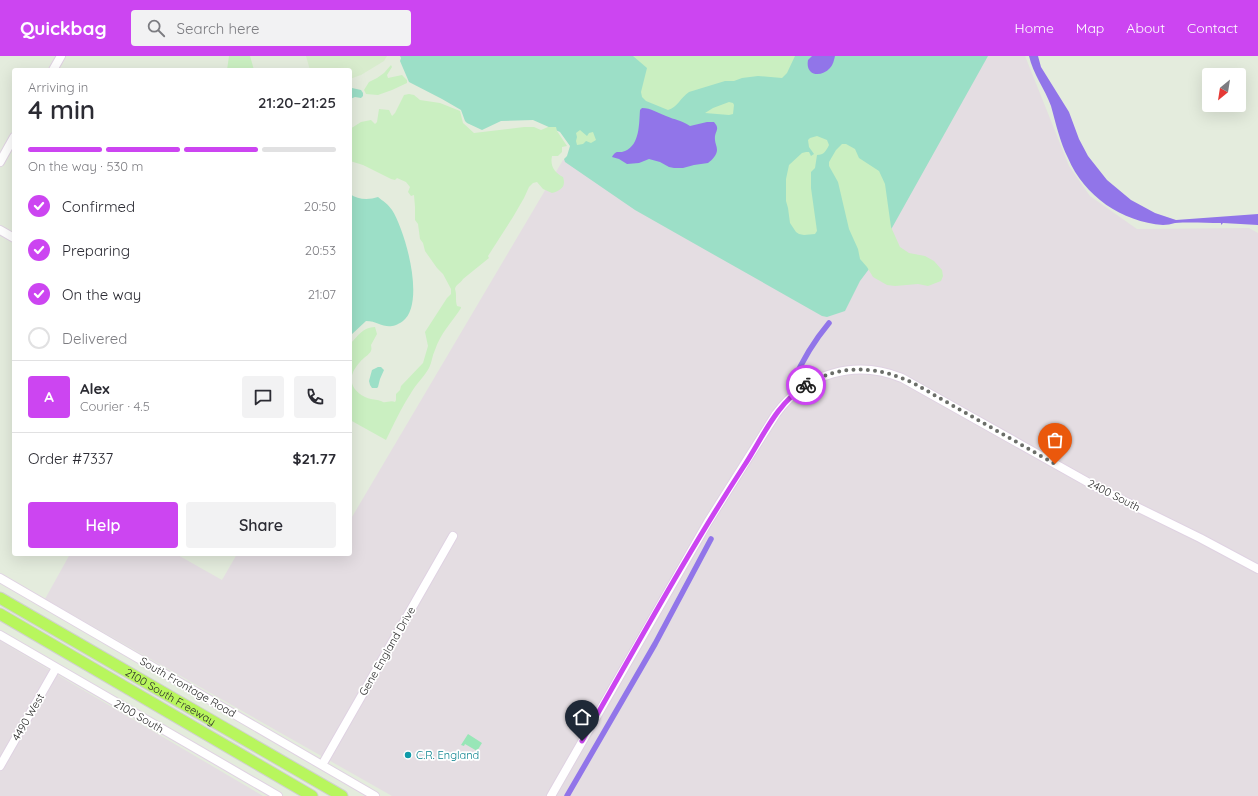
<!DOCTYPE html>
<html lang="en">
<head>
<meta charset="utf-8">
<style>
	body { margin:0; font-family:Quicksand,sans-serif; background:#f2f2f3; color:#2b2b33; height:100vh; display:flex; flex-direction:column; font-size:15px; white-space:nowrap }
	* { box-sizing:border-box; margin:0 }
	p { font-size:13px; color:#7c7c81 }
	.icon { flex:none; width:22px; height:22px; fill:none; stroke:currentColor; stroke-width:2; stroke-linecap:round; stroke-linejoin:round }
	.map { position:relative; flex:1; overflow:hidden }
	.sheet { position:absolute; left:12px; top:12px; width:340px; height:488px; display:flex; flex-direction:column; background:#fff; border-radius:4px; box-shadow:0 4px 16px #0002 }
	.sheet>* { flex:none }
	.needle { width:26px; rotate:210deg }
	.fabs { position:absolute; left:1202px; top:12px; display:grid; gap:8px }
	.fabs a { display:grid; place-items:center; width:44px; height:44px; border-radius:4px; background:#fff; box-shadow:0 4px 16px #0002; font-size:20px }
	.pin { position:absolute; display:grid; place-items:center; width:34px; height:34px; color:#fff; margin:-41px -17px; border-radius:50% 50% 50% 0; rotate:-45deg; box-shadow:0 0 4px #0007 }
	.pin .icon { rotate:45deg }
	.courier { position:absolute; display:grid; place-items:center; width:40px; height:40px; margin:-20px; border:3px solid #cc45f1; border-radius:50%; background:#fff; color:#222; box-shadow:0 1px 5px #0007 }
	.summary em { font-style:normal; font-weight:600 }
	.summary div { display:flex; flex-direction:column-reverse }
	.summary { display:flex; align-items:center; justify-content:space-between; height:68px; padding:0 16px }
	h1 { font-size:26px; font-weight:600; line-height:30px }
	.bar { display:grid; grid-template-columns:repeat(4,1fr); gap:6px 4px; align-content:center; height:48px; padding:0 16px }
	.bar i { height:5px; border-radius:3px; background:#e1e1e2 }
	.bar .selected { background:#cc45f1 }
	.bar p { grid-column:span 4 }
	.line { display:flex; align-items:center; gap:10px; padding:0 16px; border-top:1px solid #e1e1e2 }
	.line div { flex:1 }
	.round { display:grid; place-items:center; flex:none; width:42px; height:42px; border-radius:4px; background:#f2f2f3 }
	ol { padding:0 16px; list-style:none }
	li { display:flex; align-items:center; gap:12px; height:44px }
	li p { margin-inline-start:auto }
	li .icon { padding:4px; border-radius:50%; background:#cc45f1; color:#fff; stroke-width:4 }
	li:last-child { color:#7c7c81 }
	li i { width:22px; height:22px; border:2px solid #e1e1e2; border-radius:50% }
	.action { display:flex; gap:8px; margin-top:auto; padding:8px 16px }
	.action a { flex:1; height:46px; border-radius:4px; background:#cc45f1; color:#fff; font-size:16px; font-weight:600; line-height:46px; text-align:center }
	.action a+a { background:#f2f2f3; color:#2b2b33 }
	header { display:flex; align-items:center; gap:24px; box-sizing:border-box; height:56px; padding:0 20px; background:#cc45f1; color:#fff }
	header strong { font-size:19px }
	nav { display:flex; gap:22px; margin-inline-start:auto; font-size:14px }
	.search { width:280px; height:36px; background:#f2f2f3; display:flex; align-items:center; gap:10px; box-sizing:border-box; padding:0 14px; border-radius:4px; color:#7c7c81; font-size:15px }
	.map>svg:first-child { display:block }
	.industrial { fill:#e4dde2 }
	.education { fill:#d8eccd }
	.green { fill:#9cdfc7 }
	.sand { fill:#caefc1 }
	.pitch { fill:#98e6b7 }
	.water { fill:#9175e9 }
	.lines { fill:none; stroke-linecap:round; stroke-linejoin:round }
	.canal { stroke:#9175e9; stroke-width:5.5 }
	.minor-casing { stroke:#dfd2e2; stroke-width:10 }
	.highway-casing { stroke:#d0d0d0; stroke-width:13 }
	.minor { stroke:#fff; stroke-width:8 }
	.highway { stroke:#b8f65d; stroke-width:11 }
	.done { stroke:#6b6e69; stroke-width:4; stroke-dasharray:0 7.2 }
	.route { stroke:#cc45f1; stroke-width:5 }
	.culture-dot { fill:#0f9aa8; stroke:#fff; stroke-width:1.5 }
	.labels { text-anchor:middle; dominant-baseline:central; stroke-width:3.5; stroke-linejoin:round; paint-order:stroke }
	.street-label { font-size:11px; fill:#2a2a2a; stroke:#fff }
	.culture-label { font-size:11px; fill:#0d838f; stroke:#fff; text-anchor:start }
</style>
</head>
<body>
<header>
<strong>Quickbag</strong>
<div class="search"><svg class="icon" aria-label="search" viewBox="0 0 24 24"><circle cx="10" cy="10" r="6"/><path d="M15 15l6 6"/></svg>Search here</div>
<nav><a>Home</a><a>Map</a><a>About</a><a>Contact</a></nav>
</header>
<div class="map">
<svg width="1258" height="740" viewBox="0 0 1258 740">
	<rect width="100%" height="100%" fill="#e4ecdd"/>
	<path class="industrial" d="M984,0H1025L1069,110L1090,140L1137,173L1249,172L1258,177V740H392L45,543L70,498H176L222,524L237,498H350V460L352,461L563,104Z
		M0,585L263,740H0Z"/>
	<path class="education" d="M306,0H387L384,5L361,19L350,23V14H310Z"/>
	<path class="green" d="M400,0H988L869,213L860,225L845,255L827,261L822,260L635,154L565,106L564,103L567,100L570,90L560,76L533,64L501,65L482,74L467,67L465,65L461,54L442,43L409,26L400,5L401,2Z
		M352,32L361,34L363,37V40L361,42L355,41L350,43V33Z
		M350,138C358,144 369,144 378,141C383,145 388,148 392,154C405,174 426,247 403,265C386,277 381,265 366,265L351,279L350,282Z
		M378,311H381L384,314L380,323L378,331L377,332H372L370,329L369,325L372,314Z"/>
	<path class="sand" d="M229,0H250L254,14H227Z
		M633,0H795L787,17L782,22L758,20L742,22L734,25H725L689,36C681,41 677,52 668,54L646,45L642,41L641,36L647,12Z
		M391,9L392,11L387,19L388,22L402,19L407,24V27L392,34L378,39L366,38L364,34L369,26L377,22L384,17Z
		M409,38L414,39L420,44L440,47L460,55L463,67L474,77L524,71H534L541,74L548,71H556L557,75L567,90L562,91V96L558,100H552C550,110 554,116 563,121C566,130 562,134 552,137L543,133L537,126L533,127L529,131L524,142L513,161L488,200L489,202L463,223C460,228 456,228 455,233C457,239 455,244 457,250L461,251V252C452,266 440,278 435,294C432,300 432,306 429,312C424,321 416,328 411,337C401,352 394,368 386,384L350,364V288C358,280 363,271 375,271L377,278L371,289C371,291 372,292 371,295C369,299 363,302 360,306C348,319 348,332 365,341C369,343 373,343 377,344C379,344 381,345 383,346C386,347 391,344 395,346L396,344V338L400,334L401,330L423,307L428,290L425,276L447,242L451,238V233L443,218L437,212L425,195L423,187L420,183L418,168L415,164V151L414,139L411,140L408,136L410,131L406,126L397,122L395,124L391,123L363,109L350,105V73L361,66L371,64L375,68L377,66L379,53L389,54L392,60L395,57L404,39Z
		M729,46L733,47L734,49L733,58L729,59L705,57L713,52Z
		M580,74L587,80L589,77L593,76L596,84L591,87L586,85L583,88L577,89L576,85L577,81L576,77Z
		M817,80L827,84L829,89C826,95 824,99 817,99L815,112L811,116V132L817,175L815,178L804,179L799,178L796,176L790,167L788,152L786,145V123L789,109L802,97L806,96H809L811,100L814,98L809,91L808,84L810,82Z
		M842,88H846L855,93L859,102L879,115L885,128L891,171L900,191L909,197L925,200L934,205L942,214L943,220L941,225L928,230L918,228L895,230L887,229L873,221L867,211L860,203L858,193L849,173L838,126L829,110V106L836,94Z"/>
	<path class="pitch" d="M468,678L482,687L477,695L465,688L464,690L461,689Z"/>
	<path class="water" d="M812,0H835C834,4 833,9 830,12C821,22 805,20 808,4Z
		M1029,0H1038L1041,11L1069,56L1079,83L1088,100L1107,124L1131,144L1155,157L1176,164L1258,158V169L1223,167L1221,169V167C1206,167 1190,166 1175,167C1171,168 1167,169 1163,169C1122,166 1084,140 1068,102C1060,86 1056,68 1051,50C1045,33 1033,18 1029,0Z
		M642,52C651,52 658,57 666,60C675,64 681,64 690,70L707,66H714C721,74 714,75 715,84C715,87 717,90 717,94C717,99 712,104 708,107L694,109L683,112H674L669,111L660,106L649,103L639,107L627,108L619,103L612,101C617,93 618,98 625,95C640,89 639,67 640,54Z"/>
	<g class="lines">
		<path class="canal" d="M793,326C802,305 814,285 829,267
			M567,740L655,588L711,483"/>
		<defs>
			<path id="minor" d="M53,14L61,0
				M0,106L14,81
				M0,174L14,182
				M0,522L375,740
				M0,579L278,740
				M322,709L453,480
				M0,710L56,612
				M551,740L708,466L776,358C806,317 855,303 902,322L1098,432L1200,482L1258,513"/>
			<g id="highway">
				<path id="s1" d="M0,542L342,740"/>
				<path d="M0,558L312,740"/>
			</g>
		</defs>
		<use href="#minor" class="minor-casing"/>
		<use href="#highway" class="highway-casing"/>
		<use href="#minor" class="minor"/>
		<use href="#highway" class="highway"/>
	</g>
	<g class="lines">
		<path class="done" d="M806,329C841,307 879,310 915,328L1055,408"/>
		<path class="route" d="M582,685C635,593 686,499 744,410C763,381 776,348 806,329"/>
	</g>
	<circle class="culture-dot" cx="408" cy="699" r="4"/>
	<g class="labels">
		<g class="street-label">
			<text transform="translate(1114 439) rotate(27)">2400 South</text>
			<text transform="translate(387 595) rotate(-60)">Gene England Drive</text>
			<text transform="translate(188 631) rotate(30)">South Frontage Road</text>
			<text stroke="none"><textPath href="#s1" startOffset="197">2100 South Freeway</textPath></text>
			<text transform="translate(139 660) rotate(30)">2100 South</text>
			<text transform="translate(28 661) rotate(-60)">4490 West</text>
		</g>
		<g class="culture-label">
			<text x="416" y="699">C.R. England</text>
		</g>
	</g>
</svg>
<div class="fabs">
<a><svg class="needle" viewBox="-14 -14 28 28"><path d="M0-13l5 13h-10z" fill="#e53935"/><path d="M0 13l5-13h-10z" fill="#7c7c81"/></svg></a>
</div>
<div class="pin" style="left:1055px;top:408px;background:#ea580c"><svg class="icon" aria-label="bag" viewBox="0 0 24 24"><path d="M5 8h14l-1 12H6zM9 8a3 3 0 0 1 6 0"/></svg></div>
<div class="pin" style="left:582px;top:685px;background:#1f2937"><svg class="icon" aria-label="home" viewBox="0 0 24 24"><path d="M3 11l9-7 9 7M6 9v11h12V9"/></svg></div>
<div class="courier" style="left:806px;top:329px"><svg class="icon" aria-label="bike" viewBox="0 0 24 24"><circle cx="6" cy="16" r="4"/><circle cx="18" cy="16" r="4"/><path d="M6 16l4-8h5l3 8M10 8l3 8H6M13 5h3"/></svg></div>
<section class="sheet">
<div class="summary"><div><h1>4 min</h1><p>Arriving in</p></div><em>21:20–21:25</em></div>
<div class="bar"><i class="selected"></i><i class="selected"></i><i class="selected"></i><i></i><p>On the way · 530 m</p></div>
<ol>
<li><svg class="icon" aria-label="check" viewBox="0 0 24 24"><path d="M5 12l5 5 9-10"/></svg>Confirmed<p>20:50</p></li>
<li><svg class="icon" aria-label="check" viewBox="0 0 24 24"><path d="M5 12l5 5 9-10"/></svg>Preparing<p>20:53</p></li>
<li><svg class="icon" aria-label="check" viewBox="0 0 24 24"><path d="M5 12l5 5 9-10"/></svg>On the way<p>21:07</p></li>
<li><i></i>Delivered</li>
</ol>
<div class="line" style="height:72px"><b class="round" style="background:#cc45f1;color:#fff">A</b><div><b>Alex</b><p>Courier · 4.5</p></div><a class="round"><svg class="icon" aria-label="chat" viewBox="0 0 24 24"><path d="M4 5h16v11H9l-5 4z"/></svg></a><a class="round"><svg class="icon" aria-label="phone" viewBox="0 0 24 24"><path d="M5 4h4l2 5-3 2q2 4 5 5l2-3 5 2v4C11 20 4 13 5 4z"/></svg></a></div>
<div class="line" style="height:52px"><div>Order #7337</div><b>$21.77</b></div>
<div class="action"><a>Help</a><a>Share</a></div>
</section>
</div>
</body>
</html>
